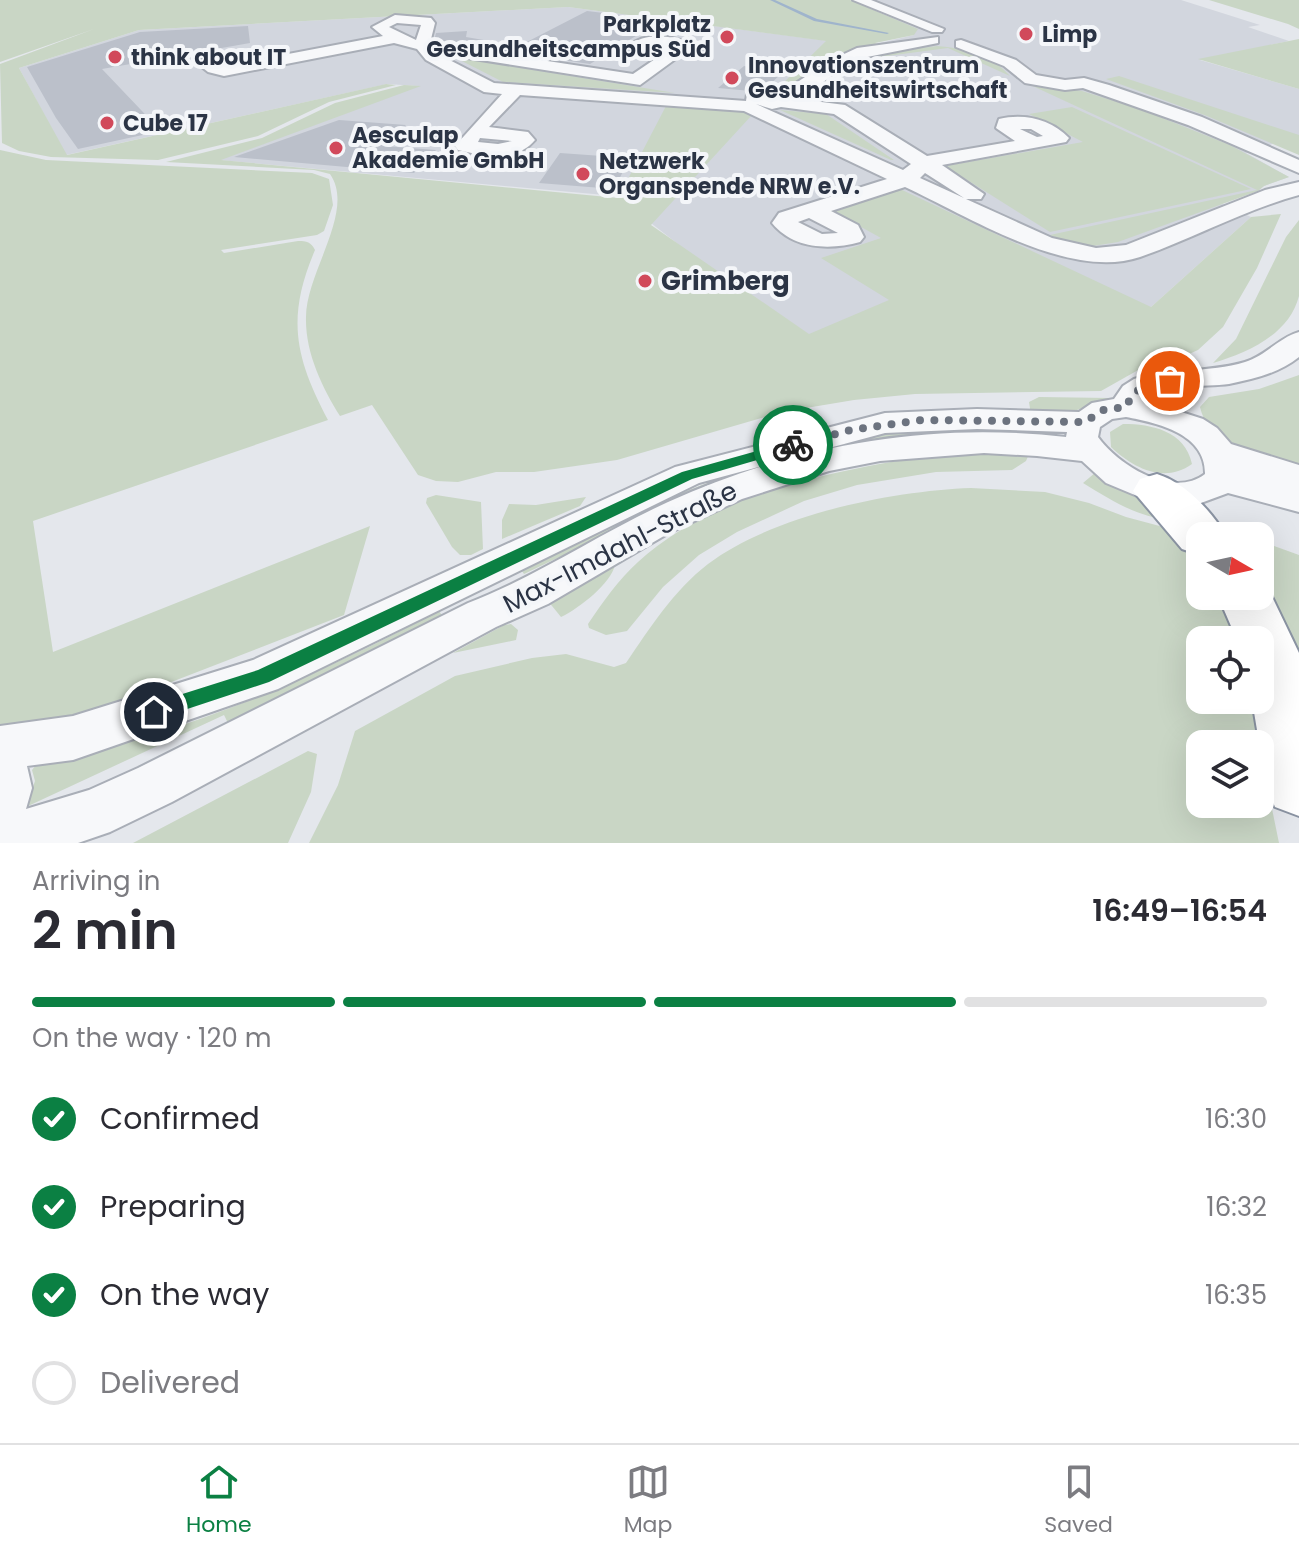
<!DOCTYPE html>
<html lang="en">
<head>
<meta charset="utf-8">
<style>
	body { margin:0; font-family:Poppins,sans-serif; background:#f2f2f3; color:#2b2b33; height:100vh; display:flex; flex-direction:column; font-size:30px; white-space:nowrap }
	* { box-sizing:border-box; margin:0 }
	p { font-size:26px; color:#7c7c81 }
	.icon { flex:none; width:44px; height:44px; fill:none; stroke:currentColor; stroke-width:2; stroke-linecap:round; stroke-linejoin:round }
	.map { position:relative; height:843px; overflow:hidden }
	.details { display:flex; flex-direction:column; background:#fff; flex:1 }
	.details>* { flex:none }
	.needle { width:52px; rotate:99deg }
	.buttons { position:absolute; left:1186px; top:522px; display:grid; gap:16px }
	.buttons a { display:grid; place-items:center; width:88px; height:88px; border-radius:16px; background:#fff; box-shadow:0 8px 32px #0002; font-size:40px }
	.pin { position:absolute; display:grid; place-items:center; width:68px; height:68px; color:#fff; margin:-34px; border:4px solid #fff; border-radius:50%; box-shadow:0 2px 8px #0007 }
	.courier { position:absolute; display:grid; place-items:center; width:80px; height:80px; margin:-40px; border:6px solid #0b8043; border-radius:50%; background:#fff; color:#222; box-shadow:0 2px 10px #0007 }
	.summary em { font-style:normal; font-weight:600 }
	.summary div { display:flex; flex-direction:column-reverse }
	.summary { display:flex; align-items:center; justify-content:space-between; height:136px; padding:0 32px }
	h1 { font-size:52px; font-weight:600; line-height:60px }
	.bar { display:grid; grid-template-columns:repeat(4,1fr); gap:12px 8px; align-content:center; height:96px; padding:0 32px }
	.bar i { height:10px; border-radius:6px; background:#e1e1e2 }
	.bar .current { background:#0b8043 }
	.bar p { grid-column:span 4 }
	ol { padding:0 32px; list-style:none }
	li { display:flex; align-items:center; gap:24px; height:88px }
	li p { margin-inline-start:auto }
	li .icon { padding:8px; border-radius:50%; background:#0b8043; color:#fff; stroke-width:4 }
	li:last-child { color:#7c7c81 }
	li i { width:44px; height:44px; border:4px solid #e1e1e2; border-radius:50% }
	.tab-bar { display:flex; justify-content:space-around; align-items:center; height:112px; border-top:2px solid #e1e1e2; background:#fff; font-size:22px; color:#7c7c81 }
	.tab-bar a { display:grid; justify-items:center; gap:4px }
	.tab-bar .current { color:#0b8043 }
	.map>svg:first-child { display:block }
	.built { fill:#d2d6de }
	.green { fill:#c9d6c5 }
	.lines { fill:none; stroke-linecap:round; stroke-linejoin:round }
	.stream { fill:#9fb4cc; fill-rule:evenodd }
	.building { fill:#bbc0ca }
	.minor-casing { stroke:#a9aeb7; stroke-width:4 }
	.highway-casing { stroke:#8b94a3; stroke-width:4 }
	.minor { fill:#f7f8fa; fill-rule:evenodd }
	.highway { fill:#fff; fill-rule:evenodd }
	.route { fill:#0b8043 }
	.done { stroke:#6c737f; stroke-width:8; stroke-dasharray:0 14.4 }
	.poi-dot { fill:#d1495b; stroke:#f4f6f9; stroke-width:3 }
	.labels { text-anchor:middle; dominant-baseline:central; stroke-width:8; stroke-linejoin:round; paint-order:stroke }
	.far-poi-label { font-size:22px; font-weight:bold; fill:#2b3445; stroke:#f4f6f9; text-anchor:start }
	.poi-label { font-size:26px; font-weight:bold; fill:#2b3445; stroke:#f4f6f9; text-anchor:start }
	.street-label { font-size:26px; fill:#2b3445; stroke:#f4f6f9 }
</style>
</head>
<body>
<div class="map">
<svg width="1299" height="843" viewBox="0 0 1299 843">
	<rect width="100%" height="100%" fill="#e4e7ec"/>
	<path class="built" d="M850,0H1181L1260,25L1248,27L1289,41L1200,60L1299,89V135L1246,153L1289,177L1264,186L1258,191L1216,201L1251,217L1151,307L814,338L687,251L616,196L219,160L418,86L387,84L66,155L19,68L139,30L568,7L867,46L914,35L885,14Z"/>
	<path class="green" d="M0,0H850L918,29L914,35L875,43L879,45L840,55L794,87L770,96L826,41L568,7L139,30L19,68L67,155L386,84L396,85L329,102L258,136L158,160L51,157L19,151L2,143L0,64L94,29L0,62Z
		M1209,0H1299V29L1288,24Z
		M1299,39V89L1198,59L1289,41Z
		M937,46C964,48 993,56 1010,76L948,48L864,59L822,91L818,88C864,51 880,53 937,46Z
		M454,57L675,93L503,82Z
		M1119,76L1299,135V155L1207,116L1106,79Z
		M1024,82L1082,91L1140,109L1230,145L1289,177L1264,186L1258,191L1118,242L1093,246L1054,237L1050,235L1257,190Z
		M404,85L421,86L221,160L618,198L666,106L671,104L743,111L752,115L651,225L809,334L889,300L821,258L881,238L834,212L900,189L1151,307L1251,217L1281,214L1257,268L1223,327L1198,350L1178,359L1140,369L1101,391L915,394L854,400L782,412L617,460L534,472H496L458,482L436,481L418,475L372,405L340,416C322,387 305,352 306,317C306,272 356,211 330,174L314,170L166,162L262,138L335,103Z
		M1072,107L1251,189L1050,232L945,166L1083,142L1029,114Z
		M780,110L826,114L894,160H891Z
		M0,150L46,160L312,173L329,179L333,205L324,231L317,235L221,250L224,253L298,241C307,241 311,242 315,250C286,318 295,357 328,420L33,521L53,652L370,526L344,615L81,717L0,725Z
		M1299,220C1299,241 1299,277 1299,296C1289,335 1247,353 1213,363L1236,339L1286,237Z
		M1299,375V471C1265,459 1209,448 1200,407L1209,397L1259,389Z
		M1039,397L1110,398L1066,414L1031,415L1029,402Z
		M1123,424C1152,424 1185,431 1192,464C1164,484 1133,468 1111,447L1110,432Z
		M1014,426L1018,435H982L670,504L524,574L520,568L637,510L754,465L892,429Z
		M968,449L1029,454L1026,461L1012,470L936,472L857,485L804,501L737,532L699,555L663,587L627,631L606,635L589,628L588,624C603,602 618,580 638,562C722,485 860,467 968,449Z
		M1096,472L1148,500L1170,520C1137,517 1111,500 1083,483Z
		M971,488L1045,492L1089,503L1126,517L1182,532L1200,554V596H1225L1238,640H1200V700H1250L1259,744H1200V804H1260V750L1279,843H309L338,785L355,731L455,676L532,658L566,654L614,667L626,663C650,628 673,591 708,564C773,515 891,491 971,488Z
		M436,495L481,502L483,549L471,555H460L452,547L426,503L427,498Z
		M586,497L580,506L502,539V520L509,504L536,505Z
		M1260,541L1299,555V687L1260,591Z
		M615,565C611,583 580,608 561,617L548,601Z
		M439,611L443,617L229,725L224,715L26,807L35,781L32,770L37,764C184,735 308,680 439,611Z
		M511,624L518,630L516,640L453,653L504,625Z
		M308,751L317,754L311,792L288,843H133Z"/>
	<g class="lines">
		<path class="stream" d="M770,0H775L817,19L889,33L887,34L814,21Z"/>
	</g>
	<path class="building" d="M587,11L662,20L590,64L434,41L436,33L467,31L466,37L519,46Z
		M248,26L250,43L102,69L161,131L78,149L56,118L27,67L140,32Z
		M744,66L783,72L762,92L718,88Z
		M339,120L406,125L384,146L436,150L414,173L234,157Z
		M560,153L630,158L614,189L539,183Z"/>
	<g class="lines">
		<defs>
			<path id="minor" d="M853,0H871L944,29L942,32H932Z
				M395,15L431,18L435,23L430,43L633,74L661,55L632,49L629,46C644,32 677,34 692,47L640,85L436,53L494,83L746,101L747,94L777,96L827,62L857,48L938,37V43L857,59L798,99L845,105L927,156L1015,141L996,128L999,119C1024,113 1051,119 1069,138L1066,142L942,165L984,194L981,199H966L1052,238L1096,248L1126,245L1265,190L1299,182V195C1244,210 1194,238 1140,257C1069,281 968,216 905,187L831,211L858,225L864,237L860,242C831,250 794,250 772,223L779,213L887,179L744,111L520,95L489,127L528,132L535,140C517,162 483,156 458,150L455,146L502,94L484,92L426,60L417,49L394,43L224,76L208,72L198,64L206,57L222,53L252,61L383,36L372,27ZM397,23L421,25L416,40L389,27ZM228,62L235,65L217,64ZM756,104L772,109L781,107L834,114L911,164L903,170ZM1020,129H1031L1043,136L1037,137ZM480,138L512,141L498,144L478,142ZM925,173L964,198L920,178ZM809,218L838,233L822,234L798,222Z
				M961,40L1016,60L1036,75L1065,80L1084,78L1109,85L1202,117L1299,160V173L1188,125L1097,93L1083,88L1065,90L1025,83L1004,66L956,47V41Z
				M1299,332V357C1279,373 1254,379 1229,384C1206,387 1159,384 1144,400L1203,419L1217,428L1231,444L1299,465V512L1228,493L1190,507L1154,503L1106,483L1082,461L1037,456L984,453L880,461L829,471L742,499L669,533L548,604L496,627L172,802L110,832L78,843H0V726L73,716L253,660L675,467L885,413L977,409L1079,412L1092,403L1114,399L1123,386L1134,379C1170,368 1209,373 1245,362C1265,356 1280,337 1299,332ZM1126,417C1158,423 1206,434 1205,474C1172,499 1118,465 1098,437L1100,427L1112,419ZM977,429L1067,432L1066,437C930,421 793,445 668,502C600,533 538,576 468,603L138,768L89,790L26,809L32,788L27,766L73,760L278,689L699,483L885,433Z"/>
			<path id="highway" d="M1157,474C1184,482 1212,511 1226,536H1200V555L1182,549L1133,491L1140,479Z
				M1260,579L1264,580L1299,653V816L1275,807L1266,784L1252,700H1260V640H1237L1218,596H1260Z"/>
		</defs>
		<use href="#minor" class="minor-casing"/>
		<use href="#highway" class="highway-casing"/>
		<use href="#minor" class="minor"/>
		<use href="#highway" class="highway"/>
	</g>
	<path class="route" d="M793,441L800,445L798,448L692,479L269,682L154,720L148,717L145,712L148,706L154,703L258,670L682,472Z"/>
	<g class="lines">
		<path class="done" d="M793,445L851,430L921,420L1085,422L1103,410L1126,407C1135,387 1148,383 1170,381"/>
	</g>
	<g class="poi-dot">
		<circle cx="1026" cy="34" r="8"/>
		<circle cx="727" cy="37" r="8"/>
		<circle cx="115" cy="57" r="8"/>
		<circle cx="732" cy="78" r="8"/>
		<circle cx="107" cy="123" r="8"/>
		<circle cx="336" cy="148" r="8"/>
		<circle cx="583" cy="174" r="8"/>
		<circle cx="645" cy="281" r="8"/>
	</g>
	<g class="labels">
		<g class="far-poi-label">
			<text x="711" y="24" text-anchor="end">Parkplatz<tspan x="711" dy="25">Gesundheitscampus Süd</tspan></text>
			<text x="1042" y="34">Limp</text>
			<text x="131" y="57">think about IT</text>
			<text x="748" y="65">Innovationszentrum<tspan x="748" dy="25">Gesundheitswirtschaft</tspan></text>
			<text x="123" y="123">Cube 17</text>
			<text x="352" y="135">Aesculap<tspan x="352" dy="25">Akademie GmbH</tspan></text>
			<text x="599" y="161">Netzwerk<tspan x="599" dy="25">Organspende NRW e.V.</tspan></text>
		</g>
		<g class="poi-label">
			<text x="661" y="281">Grimberg</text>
		</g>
		<g class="street-label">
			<text transform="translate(620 547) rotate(-27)">Max-Imdahl-Straße</text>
		</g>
	</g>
</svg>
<div class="buttons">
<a><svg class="needle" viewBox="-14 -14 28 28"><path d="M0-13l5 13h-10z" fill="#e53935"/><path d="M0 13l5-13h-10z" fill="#7c7c81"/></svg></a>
<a><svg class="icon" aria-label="locate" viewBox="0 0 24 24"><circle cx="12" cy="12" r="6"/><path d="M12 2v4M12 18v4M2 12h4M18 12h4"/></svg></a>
<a><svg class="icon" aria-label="layers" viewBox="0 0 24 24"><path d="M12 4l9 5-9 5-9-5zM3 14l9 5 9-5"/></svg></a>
</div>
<div class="pin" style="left:1170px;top:381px;background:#ea580c"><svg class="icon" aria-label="bag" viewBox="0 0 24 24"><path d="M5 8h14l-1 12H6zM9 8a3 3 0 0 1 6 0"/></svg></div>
<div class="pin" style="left:154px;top:712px;background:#1f2937"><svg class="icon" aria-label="home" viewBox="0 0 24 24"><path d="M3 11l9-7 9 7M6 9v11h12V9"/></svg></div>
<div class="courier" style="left:793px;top:445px"><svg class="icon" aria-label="bike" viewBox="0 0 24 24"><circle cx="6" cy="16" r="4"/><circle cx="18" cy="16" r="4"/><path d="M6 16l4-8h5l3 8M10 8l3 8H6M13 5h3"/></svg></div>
</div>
<section class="details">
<div class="summary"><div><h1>2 min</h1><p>Arriving in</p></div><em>16:49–16:54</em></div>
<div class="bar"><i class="current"></i><i class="current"></i><i class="current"></i><i></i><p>On the way · 120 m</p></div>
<ol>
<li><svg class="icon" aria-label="check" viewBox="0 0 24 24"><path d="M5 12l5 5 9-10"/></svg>Confirmed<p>16:30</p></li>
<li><svg class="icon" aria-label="check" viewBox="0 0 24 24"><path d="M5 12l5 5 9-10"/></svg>Preparing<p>16:32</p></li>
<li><svg class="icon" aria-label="check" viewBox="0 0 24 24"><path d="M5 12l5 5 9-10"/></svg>On the way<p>16:35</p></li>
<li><i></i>Delivered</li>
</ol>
</section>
<nav class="tab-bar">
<a class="current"><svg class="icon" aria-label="home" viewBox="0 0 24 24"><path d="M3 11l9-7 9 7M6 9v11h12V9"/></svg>Home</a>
<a><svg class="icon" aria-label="map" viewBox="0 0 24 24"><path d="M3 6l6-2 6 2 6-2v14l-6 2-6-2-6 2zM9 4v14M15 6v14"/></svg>Map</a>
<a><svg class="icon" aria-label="saved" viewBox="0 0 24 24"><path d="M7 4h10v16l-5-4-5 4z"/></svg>Saved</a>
</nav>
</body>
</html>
